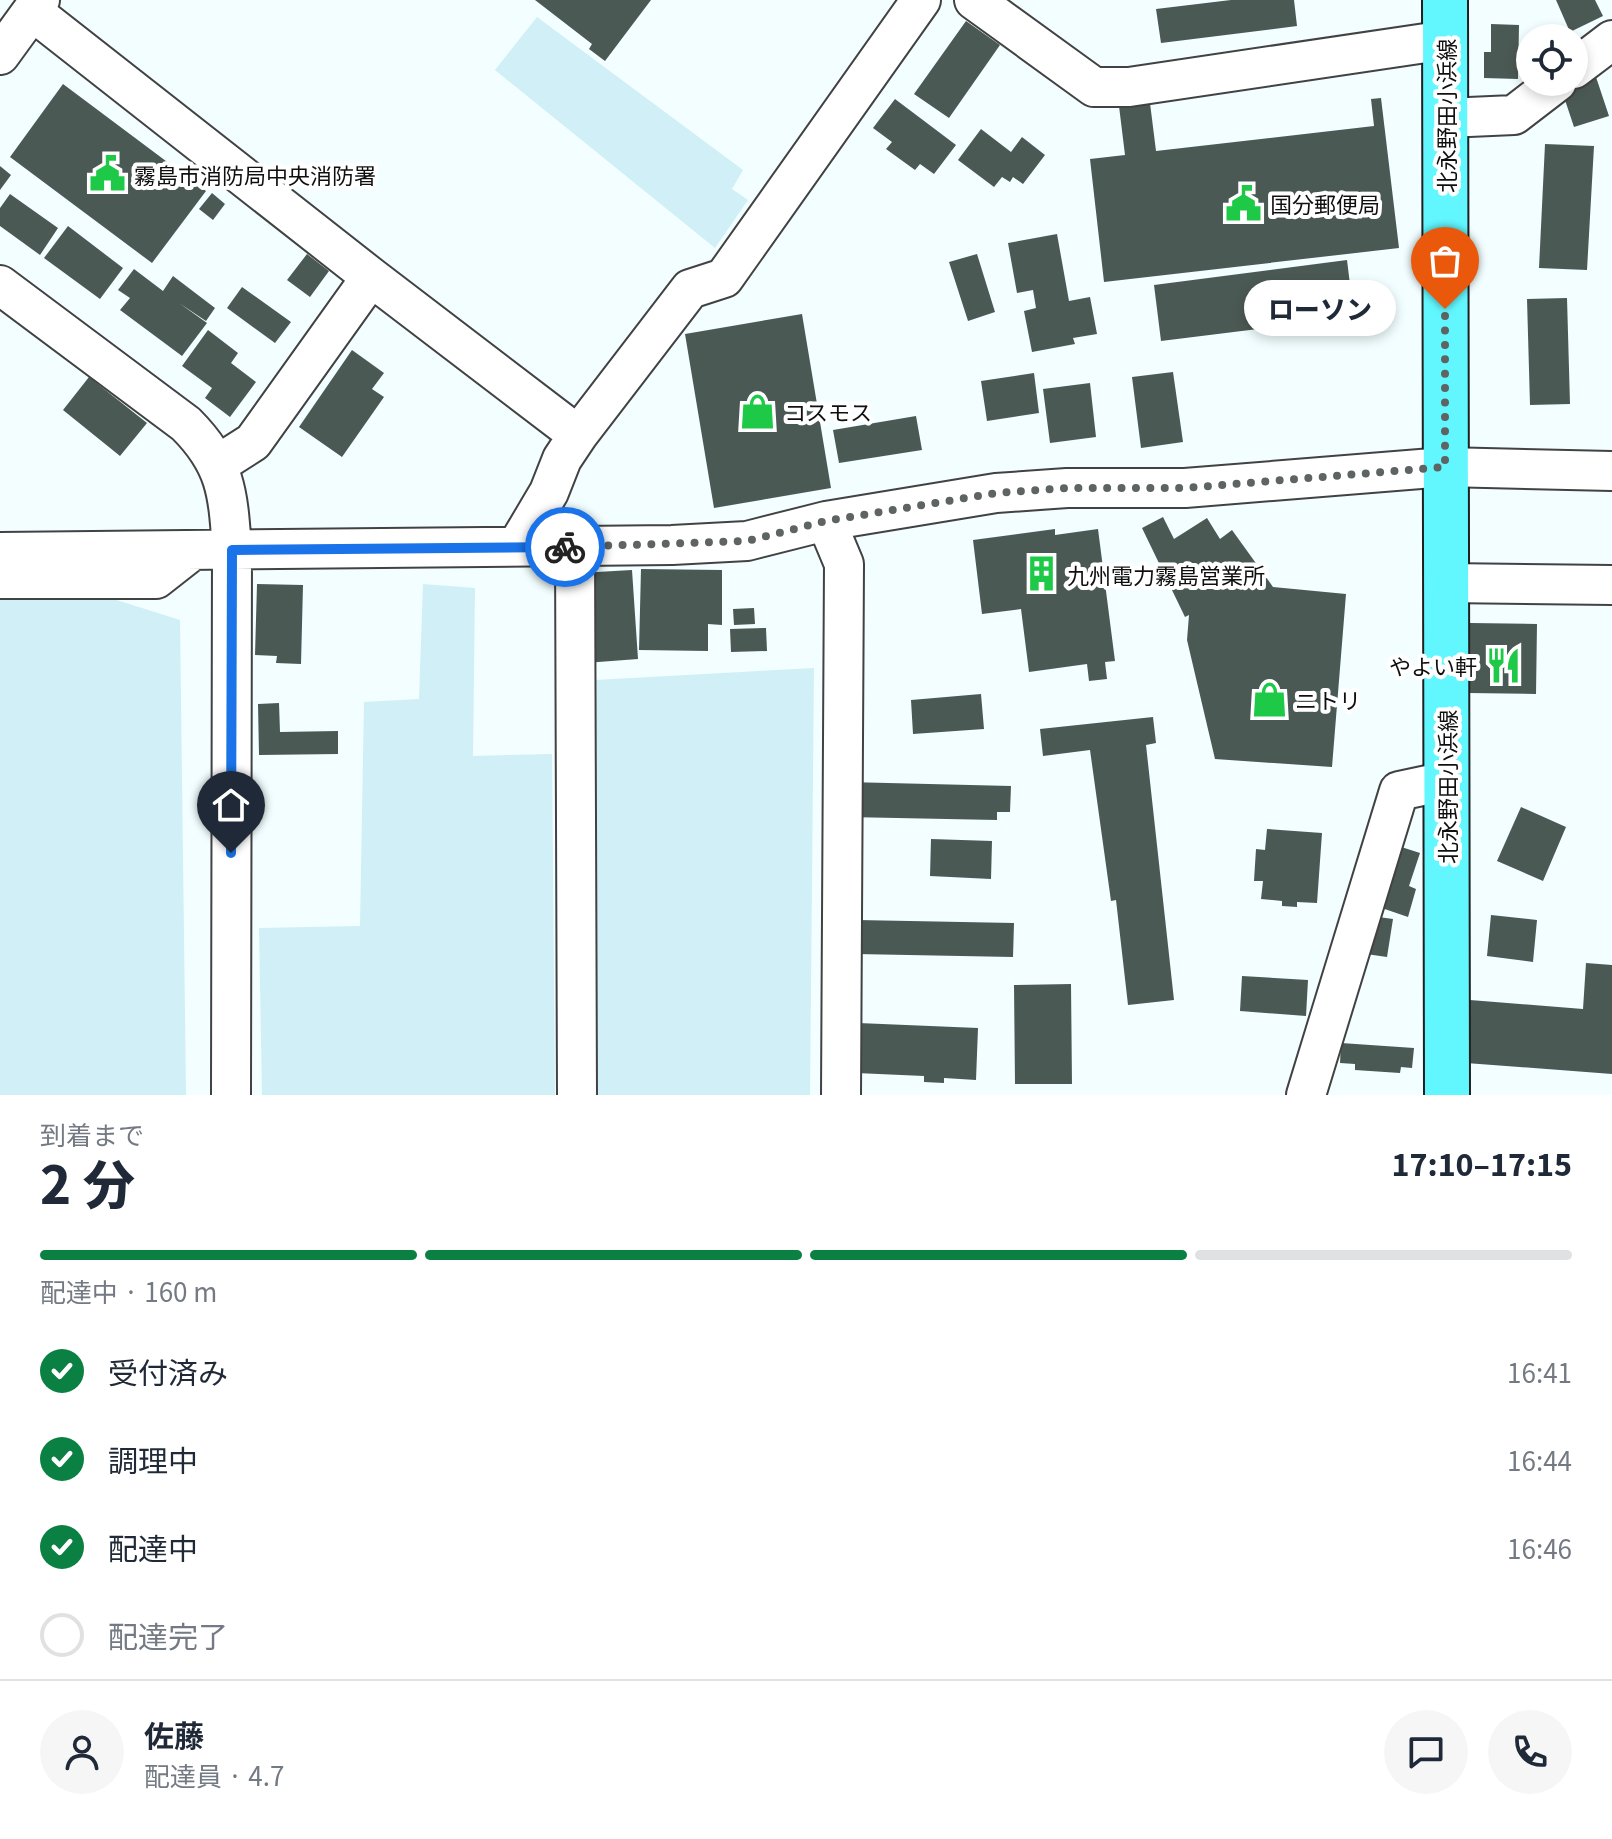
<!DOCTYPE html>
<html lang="ja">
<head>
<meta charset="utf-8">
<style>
	body { margin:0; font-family:Georgia,"Noto Sans JP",serif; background:#f6f6f7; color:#1f2937; height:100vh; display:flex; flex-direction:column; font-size:30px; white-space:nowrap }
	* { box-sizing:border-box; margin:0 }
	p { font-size:26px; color:#747a83 }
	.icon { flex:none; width:44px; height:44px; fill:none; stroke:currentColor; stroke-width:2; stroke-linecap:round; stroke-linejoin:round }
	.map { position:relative; height:1095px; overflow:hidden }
	.panel { display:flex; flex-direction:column; background:#fff; flex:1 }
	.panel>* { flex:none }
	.fabs { position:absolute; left:1516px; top:24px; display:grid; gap:16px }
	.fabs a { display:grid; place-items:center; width:72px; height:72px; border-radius:50%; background:#fff; box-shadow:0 4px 12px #0003; font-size:40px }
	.pin { position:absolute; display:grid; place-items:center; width:68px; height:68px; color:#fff; margin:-82px -34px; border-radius:50% 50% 50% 0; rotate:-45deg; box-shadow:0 0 8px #0007 }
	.pin .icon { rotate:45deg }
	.courier { position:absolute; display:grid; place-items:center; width:80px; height:80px; margin:-40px; border:6px solid #1a73e8; border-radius:50%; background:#fff; color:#222; box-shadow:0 2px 10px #0007 }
	.bubble { position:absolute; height:56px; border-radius:28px; background:#fff; box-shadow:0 4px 12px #0003; font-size:26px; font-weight:800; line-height:56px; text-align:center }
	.head em { font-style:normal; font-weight:800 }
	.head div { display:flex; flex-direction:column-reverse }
	.head { display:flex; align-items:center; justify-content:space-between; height:136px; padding:0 40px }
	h1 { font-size:52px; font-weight:800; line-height:60px }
	.bar { display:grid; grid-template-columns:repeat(4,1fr); gap:12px 8px; align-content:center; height:96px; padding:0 40px }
	.bar i { height:10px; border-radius:6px; background:#e0e1e3 }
	.bar .selected { background:#0b8043 }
	.bar p { grid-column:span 4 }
	.line { display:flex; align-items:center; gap:20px; padding:0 40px; border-top:2px solid #e0e1e3 }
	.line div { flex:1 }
	.round { display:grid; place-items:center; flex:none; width:84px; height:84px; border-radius:42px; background:#f6f6f7 }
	ol { padding:0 40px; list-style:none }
	li { display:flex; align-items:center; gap:24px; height:88px }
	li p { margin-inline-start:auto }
	li .icon { padding:8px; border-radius:50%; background:#0b8043; color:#fff; stroke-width:4 }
	li:last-child { color:#747a83 }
	li i { width:44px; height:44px; border:4px solid #e0e1e3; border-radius:50% }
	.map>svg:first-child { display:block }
	.farmland { fill:#d0eff7 }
	.building { fill:#4b5954 }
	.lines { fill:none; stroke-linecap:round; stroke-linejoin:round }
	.minor-casing { stroke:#424242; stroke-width:42 }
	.major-casing { stroke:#202020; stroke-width:48 }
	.minor { stroke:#fff; stroke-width:38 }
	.major { stroke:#62f7ff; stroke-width:44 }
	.done { stroke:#5e6363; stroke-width:8; stroke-dasharray:0 14.4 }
	.route { stroke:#1a73e8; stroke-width:10 }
	.labels { text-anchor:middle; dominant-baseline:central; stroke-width:8; stroke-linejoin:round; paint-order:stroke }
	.street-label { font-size:22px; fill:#0f0f0f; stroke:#fff }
	.poi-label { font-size:22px; fill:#0f0f0f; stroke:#fff; text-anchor:start }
</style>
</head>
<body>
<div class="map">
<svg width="1612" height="1095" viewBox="0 0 1612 1095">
	<rect width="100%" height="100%" fill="#f2feff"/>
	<path class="farmland" d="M537,17L743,170L732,189L748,200L715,248L495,70Z
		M423,584L475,588L473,756L552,754L555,1095H262L259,928L360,926L364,702L419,699Z
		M107,597L180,620L186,1095H0V599Z
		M814,668L810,1095H596L595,680Z"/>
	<path class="building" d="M535,0H651L605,61L589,49L592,44Z
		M1231,0H1294L1297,26L1161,43L1156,9Z
		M1556,0H1595L1603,16L1570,32Z
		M966,21L1000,45L949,118L914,94Z
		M1491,24L1519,25L1518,79L1484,78V52H1491Z
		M1595,74L1609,116L1574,127L1560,85Z
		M63,84L206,191L152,263L10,157Z
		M1149,95L1156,151L1374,126L1371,99L1381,98L1399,248L1104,282L1090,159L1125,155L1118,98Z
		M895,99L956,145L934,174L920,164L915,170L886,149L892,142L873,128Z
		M981,129L1011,152L1022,137L1045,155L1023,184L1013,177L1010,182L1002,177L994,187L958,160Z
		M1545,144L1594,146L1587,270L1539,268Z
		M0,166L11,175L0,190Z
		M212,193L225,204L213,220L199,209Z
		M10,194L58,228L40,255L0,226V208Z
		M68,226L123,268L100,299L44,258Z
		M1057,234L1069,301L1090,297L1097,334L1073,338L1075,344L1032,352L1024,311L1036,308L1033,290L1017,293L1008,243Z
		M307,254L329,271L310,297L287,280Z
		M977,254L995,312L968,321L949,262Z
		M1347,260L1354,317L1161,341L1154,285Z
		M134,269L163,291L173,276L215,308L206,321L179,303L207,323L182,356L120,310L130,298L118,290Z
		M242,287L291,322L275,343L227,308Z
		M1567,298L1570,404L1530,405L1527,299Z
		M802,314L831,488L714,508L685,334Z
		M208,330L238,353L231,363L256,382L230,417L205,398L212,388L182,366Z
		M352,350L384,373L372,389L384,397L342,457L299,427Z
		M1173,372L1183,442L1141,448L1132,377Z
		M1034,373L1039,413L987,421L981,381Z
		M89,377L147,423L120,456L63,410Z
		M1090,383L1096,437L1050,443L1043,389Z
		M916,416L922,450L839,463L833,430Z
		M1163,517L1174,539L1207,518L1220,539L1232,530L1273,587L1346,594L1332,767L1215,759L1187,640L1189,615L1185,617L1142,528Z
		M1055,529V535L1098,529L1115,661L1105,662L1107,679L1089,681L1087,664L1029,672L1021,609L982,614L973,540Z
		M641,569L722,570V625L708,624V651L639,650Z
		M632,570L638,659L585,663L579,573Z
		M257,584L303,585L301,664L276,663L277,656L255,655Z
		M754,608L755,624L734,625L733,609Z
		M1470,623L1537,624L1536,694L1469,693Z
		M766,628L767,651L731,652L730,629Z
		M981,694L984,729L913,734L911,700Z
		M279,703L280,732L338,731V754L259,755L258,704Z
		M1153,717L1156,743L1146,745L1174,1000L1128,1005L1116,900L1111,901L1090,750L1043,756L1040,729Z
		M847,782L1011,786L1010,812H997V820L847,817Z
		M1521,807L1566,827L1543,881L1497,861Z
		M1267,829L1322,833L1317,903L1297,902V907L1282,906V901L1261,899L1263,881H1254L1256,849L1265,850Z
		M931,839L992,841L991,879L930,876Z
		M1392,844L1420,853L1409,886L1416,889L1408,917L1373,905Z
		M1364,915L1393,919L1387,957L1359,953Z
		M1491,915L1537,920L1533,962L1487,956Z
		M857,920L1014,923L1013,957L856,954Z
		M1586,963L1612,965V1074L1466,1063L1470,1000L1583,1009Z
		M1242,976L1308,980L1306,1016L1240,1011Z
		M1071,984L1072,1084H1015L1014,985Z
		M858,1023L978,1028L976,1080L944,1078V1083L924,1082V1076L856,1073Z
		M1341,1043L1414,1048L1412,1068L1401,1067L1400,1073L1355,1070V1064L1340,1063Z"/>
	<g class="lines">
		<defs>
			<path id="minor" d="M974,0L1094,87H1129L1446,40
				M32,11L371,277L578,435
				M0,55L40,0
				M1574,69L1612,40
				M1446,118L1514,115L1557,82
				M0,285L186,424C227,465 228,494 232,550L231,1095
				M217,465L253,442L371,277
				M826,521L844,564L841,1095
				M517,546L549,492L562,459L578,435L690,289L724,278L921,0
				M575,547L577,1095
				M0,552L672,545L747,541L826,521L996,493L1067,488H1185L1445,467L1612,471
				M0,579H156L193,550
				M1445,583L1612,585
				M1306,1095L1399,791L1446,781"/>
			<path id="major" d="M1445,0L1447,1095"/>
		</defs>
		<use href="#minor" class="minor-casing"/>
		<use href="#major" class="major-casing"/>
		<use href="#minor" class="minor"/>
		<use href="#major" class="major"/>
	</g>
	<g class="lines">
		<path class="done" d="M565,547L747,541L826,521L996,493L1067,488H1185L1445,467V309"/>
		<path class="route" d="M231,853L232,550L565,547"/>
	</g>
	<defs>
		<symbol id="civic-bare" viewBox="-9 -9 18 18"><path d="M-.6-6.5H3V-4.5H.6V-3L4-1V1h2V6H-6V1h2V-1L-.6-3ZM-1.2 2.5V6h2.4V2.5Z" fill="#1ec948" stroke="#fff" stroke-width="2.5" paint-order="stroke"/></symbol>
		<symbol id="shop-bare" viewBox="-9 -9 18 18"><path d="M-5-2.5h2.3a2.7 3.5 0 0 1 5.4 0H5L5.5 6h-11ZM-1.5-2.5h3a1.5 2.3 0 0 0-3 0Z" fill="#1ec948" stroke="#fff" stroke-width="2.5" paint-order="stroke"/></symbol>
		<symbol id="building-bare" viewBox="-9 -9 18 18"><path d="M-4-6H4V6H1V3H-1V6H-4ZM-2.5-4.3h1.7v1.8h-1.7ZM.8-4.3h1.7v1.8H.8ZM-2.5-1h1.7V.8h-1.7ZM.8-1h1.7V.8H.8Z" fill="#1ec948" stroke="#fff" stroke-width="2.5" paint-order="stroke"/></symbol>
		<symbol id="restaurant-bare" viewBox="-9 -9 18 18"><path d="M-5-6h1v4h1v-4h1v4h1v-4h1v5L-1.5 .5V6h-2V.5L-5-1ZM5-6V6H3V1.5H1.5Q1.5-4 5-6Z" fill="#1ec948" stroke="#fff" stroke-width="2.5" paint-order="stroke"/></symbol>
	</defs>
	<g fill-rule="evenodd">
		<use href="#civic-bare" x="82" y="148" width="51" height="51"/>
		<use href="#civic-bare" x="1218" y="178" width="51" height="51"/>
		<use href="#shop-bare" x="732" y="386" width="51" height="51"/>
		<use href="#building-bare" x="1016" y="548" width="51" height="51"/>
		<use href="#restaurant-bare" x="1478" y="640" width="51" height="51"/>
		<use href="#shop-bare" x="1244" y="674" width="51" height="51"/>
	</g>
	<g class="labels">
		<g class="street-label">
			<text transform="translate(1445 116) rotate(-90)">北永野田小浜線</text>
			<text transform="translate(1446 787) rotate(-90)">北永野田小浜線</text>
		</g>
		<g class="poi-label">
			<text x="134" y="174">霧島市消防局中央消防署</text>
			<text x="1270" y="203">国分郵便局</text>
			<text x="784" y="411">コスモス</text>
			<text x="1067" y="574">九州電力霧島営業所</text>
			<text x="1477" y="665" text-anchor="end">やよい軒</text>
			<text x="1295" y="699">ニトリ</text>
		</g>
	</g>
</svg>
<div class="fabs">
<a><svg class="icon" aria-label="locate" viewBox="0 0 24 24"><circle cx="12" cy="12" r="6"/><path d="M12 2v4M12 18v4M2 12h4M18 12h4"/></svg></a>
</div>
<div class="pin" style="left:1445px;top:309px;background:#ea580c"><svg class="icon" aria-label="bag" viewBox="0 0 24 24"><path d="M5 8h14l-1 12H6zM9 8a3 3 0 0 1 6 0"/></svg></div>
<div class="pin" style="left:231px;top:853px;background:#1f2937"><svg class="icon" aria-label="home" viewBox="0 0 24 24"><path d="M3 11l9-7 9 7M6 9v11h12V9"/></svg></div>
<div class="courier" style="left:565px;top:547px"><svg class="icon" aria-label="bike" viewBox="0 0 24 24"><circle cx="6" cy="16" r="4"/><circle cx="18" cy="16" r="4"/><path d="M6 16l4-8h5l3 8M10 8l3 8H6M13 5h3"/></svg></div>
<div class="bubble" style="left:1244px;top:280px;width:152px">ローソン</div>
</div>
<section class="panel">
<div class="head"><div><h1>2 分</h1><p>到着まで</p></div><em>17:10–17:15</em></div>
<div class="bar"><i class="selected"></i><i class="selected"></i><i class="selected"></i><i></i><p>配達中 · 160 m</p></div>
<ol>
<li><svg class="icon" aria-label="check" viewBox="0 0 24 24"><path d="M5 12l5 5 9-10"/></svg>受付済み<p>16:41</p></li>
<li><svg class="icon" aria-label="check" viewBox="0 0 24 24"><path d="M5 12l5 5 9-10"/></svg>調理中<p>16:44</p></li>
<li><svg class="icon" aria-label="check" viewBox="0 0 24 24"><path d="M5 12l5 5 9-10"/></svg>配達中<p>16:46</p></li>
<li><i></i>配達完了</li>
</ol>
<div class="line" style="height:144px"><a class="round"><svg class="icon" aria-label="person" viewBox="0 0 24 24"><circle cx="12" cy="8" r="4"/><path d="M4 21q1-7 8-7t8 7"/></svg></a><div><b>佐藤</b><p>配達員 · 4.7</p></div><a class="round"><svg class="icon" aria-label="chat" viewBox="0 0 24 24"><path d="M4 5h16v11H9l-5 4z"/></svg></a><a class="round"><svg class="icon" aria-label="phone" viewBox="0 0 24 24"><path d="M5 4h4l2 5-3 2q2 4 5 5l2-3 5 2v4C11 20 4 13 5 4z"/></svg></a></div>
</section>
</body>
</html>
